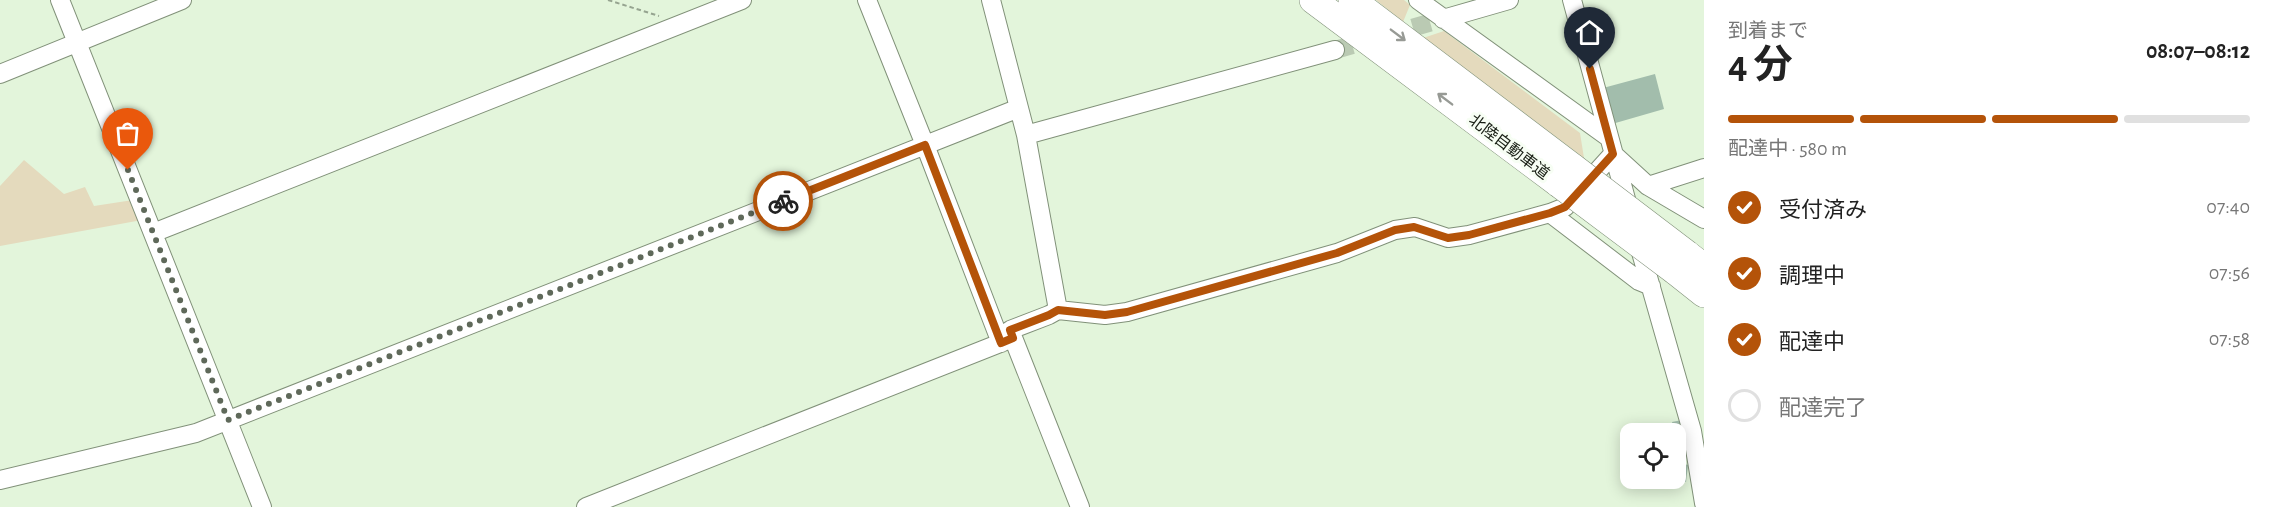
<!DOCTYPE html>
<html lang="ja">
<head>
<meta charset="utf-8">
<style>
	body { margin:0; font-family:"Alegreya Sans","Noto Sans JP",sans-serif; background:#f6f6f6; color:#222; height:100vh; display:flex; flex-direction:column; font-size:22px; white-space:nowrap }
	* { box-sizing:border-box; margin:0 }
	p { font-size:20px; color:#767676 }
	.icon { flex:none; width:33px; height:33px; fill:none; stroke:currentColor; stroke-width:2; stroke-linecap:round; stroke-linejoin:round }
	.map { position:relative; flex:1; overflow:hidden }
	.drawer { display:flex; flex-direction:column; background:#fff; width:570px }
	.drawer>* { flex:none }
	.buttons { position:absolute; left:1620px; top:423px; display:grid; gap:12px }
	.buttons a { display:grid; place-items:center; width:66px; height:66px; border-radius:12px; background:#fff; box-shadow:0 3px 15px #0003; font-size:30px }
	.pin { position:absolute; display:grid; place-items:center; width:51px; height:51px; color:#fff; margin:-62px -26px; border-radius:50% 50% 50% 0; rotate:-45deg; box-shadow:0 0 6px #0007 }
	.pin .icon { rotate:45deg }
	.courier { position:absolute; display:grid; place-items:center; width:60px; height:60px; margin:-30px; border:4px solid #b45309; border-radius:50%; background:#fff; color:#222; box-shadow:0 2px 8px #0007 }
	.summary em { font-style:normal; font-weight:700 }
	.summary div { display:flex; flex-direction:column-reverse }
	.summary { display:flex; align-items:center; justify-content:space-between; height:102px; padding:0 24px }
	h1 { font-size:39px; font-weight:700; line-height:45px }
	.bar { display:grid; grid-template-columns:repeat(4,1fr); gap:9px 6px; align-content:center; height:72px; padding:0 24px }
	.bar i { height:8px; border-radius:4px; background:#e0e0e0 }
	.bar .selected { background:#b45309 }
	.bar p { grid-column:span 4 }
	ol { padding:0 24px; list-style:none }
	li { display:flex; align-items:center; gap:18px; height:66px }
	li p { margin-inline-start:auto }
	li .icon { padding:6px; border-radius:50%; background:#b45309; color:#fff; stroke-width:4 }
	li:last-child { color:#767676 }
	li i { width:33px; height:33px; border:3px solid #e0e0e0; border-radius:50% }
	main { display:flex; flex:1; min-height:0 }
	.map>svg:first-child { display:block }
	.green { fill:#e4dabd }
	.building { fill:#a2bdac }
	.lines { fill:none; stroke-linecap:round; stroke-linejoin:round }
	.minor-tunnel { stroke:#bacab3; stroke-width:18; stroke-dasharray:18 9; stroke-linecap:butt }
	.minor-casing { stroke:#819179; stroke-width:20 }
	.highway-casing { stroke:#819179; stroke-width:28 }
	.path { stroke:#96a490; stroke-width:2; stroke-dasharray:4.5 3; stroke-linecap:butt }
	.minor { stroke:#fff; stroke-width:18 }
	.highway { stroke:#fff; stroke-width:27 }
	.highway-bridge-casing { stroke:#819179; stroke-width:28; stroke-linecap:butt }
	.highway-bridge { stroke:#fff; stroke-width:27 }
	.oneway { stroke:#979a95 }
	.done { stroke:#5f695a; stroke-width:6; stroke-dasharray:0 10.8 }
	.route { stroke:#b45309; stroke-width:8 }
	.labels { text-anchor:middle; dominant-baseline:central; stroke-width:6; stroke-linejoin:round; paint-order:stroke }
	.street-label { font-size:16px; fill:#181e14; stroke:#f7fef4 }
</style>
</head>
<body>
<main>
<div class="map">
<svg width="1704" height="507" viewBox="0 0 1704 507">
	<rect width="100%" height="100%" fill="#e3f5db"/>
	<path class="green" d="M1376,0H1404L1410,5L1403,22Z
		M1444,31L1580,133L1584,158L1423,38Z
		M24,160L64,194L85,187L94,206L133,200L142,220L0,246V186Z"/>
	<path class="building" d="M1655,74L1664,109L1612,124L1603,88Z
		M1682,420L1684,436L1676,438L1672,422Z
		M1676,462L1688,465L1686,482L1676,479Z"/>
	<g class="lines">
		<path class="minor-tunnel" d="M1335,50L1443,19"/>
		<defs>
			<path id="minor" d="M60,0L262,507
				M867,0L925,145L1001,343
				M991,0L1026,135L1058,310
				M1418,0L1608,137
				M1572,0L1629,210
				M1443,19L1509,0
				M0,74L182,0
				M1026,135L1335,50
				M1613,154L1648,186L1704,219
				M1648,186L1704,168
				M1550,213L1639,281L1651,286
				M153,233L742,0
				M1638,242L1692,431L1704,503
				M0,480L196,433L1019,108
				M586,507L1013,338
				M1080,507L1010,330L1049,315L1058,310L1105,315L1127,312L1337,253L1395,230L1415,227L1448,238L1469,235L1550,213L1565,207L1613,154"/>
			<path id="highway" d="M1313,0L1559,184
				M1352,0L1574,168
				M1687,254L1704,267
				M1675,271L1704,294"/>
		</defs>
		<use href="#minor" class="minor-casing"/>
		<use href="#highway" class="highway-casing"/>
		<path class="path" d="M608,0L659,16"/>
		<use href="#minor" class="minor"/>
		<use href="#highway" class="highway"/>
		<defs>
			<path id="highway-bridge" d="M1574,168L1687,254
				M1559,184L1675,271"/>
		</defs>
		<use href="#highway-bridge" class="highway-bridge-casing"/>
		<use href="#highway-bridge" class="highway-bridge"/>
	</g>
	<defs><path id="oneway-shaft" d="M-6 0H5M1.5-3L5.5 0L1.5 3" fill="none" stroke-width="1.6" stroke-linecap="round" stroke-linejoin="round" transform="scale(1.5)"/></defs>
	<g class="oneway">
		<use href="#oneway-shaft" transform="translate(1398 35) rotate(37)"/>
		<use href="#oneway-shaft" transform="translate(1445 99) rotate(-143)"/>
	</g>
	<g class="lines">
		<path class="done" d="M128,170L228,420L783,201"/>
		<path class="route" d="M783,201L925,145L1001,343L1013,338L1010,330L1049,315L1058,310L1105,315L1127,312L1337,253L1395,230L1414,227L1448,238L1469,235L1550,213L1565,207L1613,154L1590,69"/>
	</g>
	<g class="labels">
		<g class="street-label">
			<text transform="translate(1509 147) rotate(37)">北陸自動車道</text>
		</g>
	</g>
</svg>
<div class="buttons">
<a><svg class="icon" aria-label="locate" viewBox="0 0 24 24"><circle cx="12" cy="12" r="6"/><path d="M12 2v4M12 18v4M2 12h4M18 12h4"/></svg></a>
</div>
<div class="pin" style="left:128px;top:170px;background:#ea580c"><svg class="icon" aria-label="bag" viewBox="0 0 24 24"><path d="M5 8h14l-1 12H6zM9 8a3 3 0 0 1 6 0"/></svg></div>
<div class="pin" style="left:1590px;top:69px;background:#1f2937"><svg class="icon" aria-label="home" viewBox="0 0 24 24"><path d="M3 11l9-7 9 7M6 9v11h12V9"/></svg></div>
<div class="courier" style="left:783px;top:201px"><svg class="icon" aria-label="bike" viewBox="0 0 24 24"><circle cx="6" cy="16" r="4"/><circle cx="18" cy="16" r="4"/><path d="M6 16l4-8h5l3 8M10 8l3 8H6M13 5h3"/></svg></div>
</div>
<section class="drawer">
<div class="summary"><div><h1>4 分</h1><p>到着まで</p></div><em>08:07–08:12</em></div>
<div class="bar"><i class="selected"></i><i class="selected"></i><i class="selected"></i><i></i><p>配達中 · 580 m</p></div>
<ol>
<li><svg class="icon" aria-label="check" viewBox="0 0 24 24"><path d="M5 12l5 5 9-10"/></svg>受付済み<p>07:40</p></li>
<li><svg class="icon" aria-label="check" viewBox="0 0 24 24"><path d="M5 12l5 5 9-10"/></svg>調理中<p>07:56</p></li>
<li><svg class="icon" aria-label="check" viewBox="0 0 24 24"><path d="M5 12l5 5 9-10"/></svg>配達中<p>07:58</p></li>
<li><i></i>配達完了</li>
</ol>
</section>
</main>
</body>
</html>
